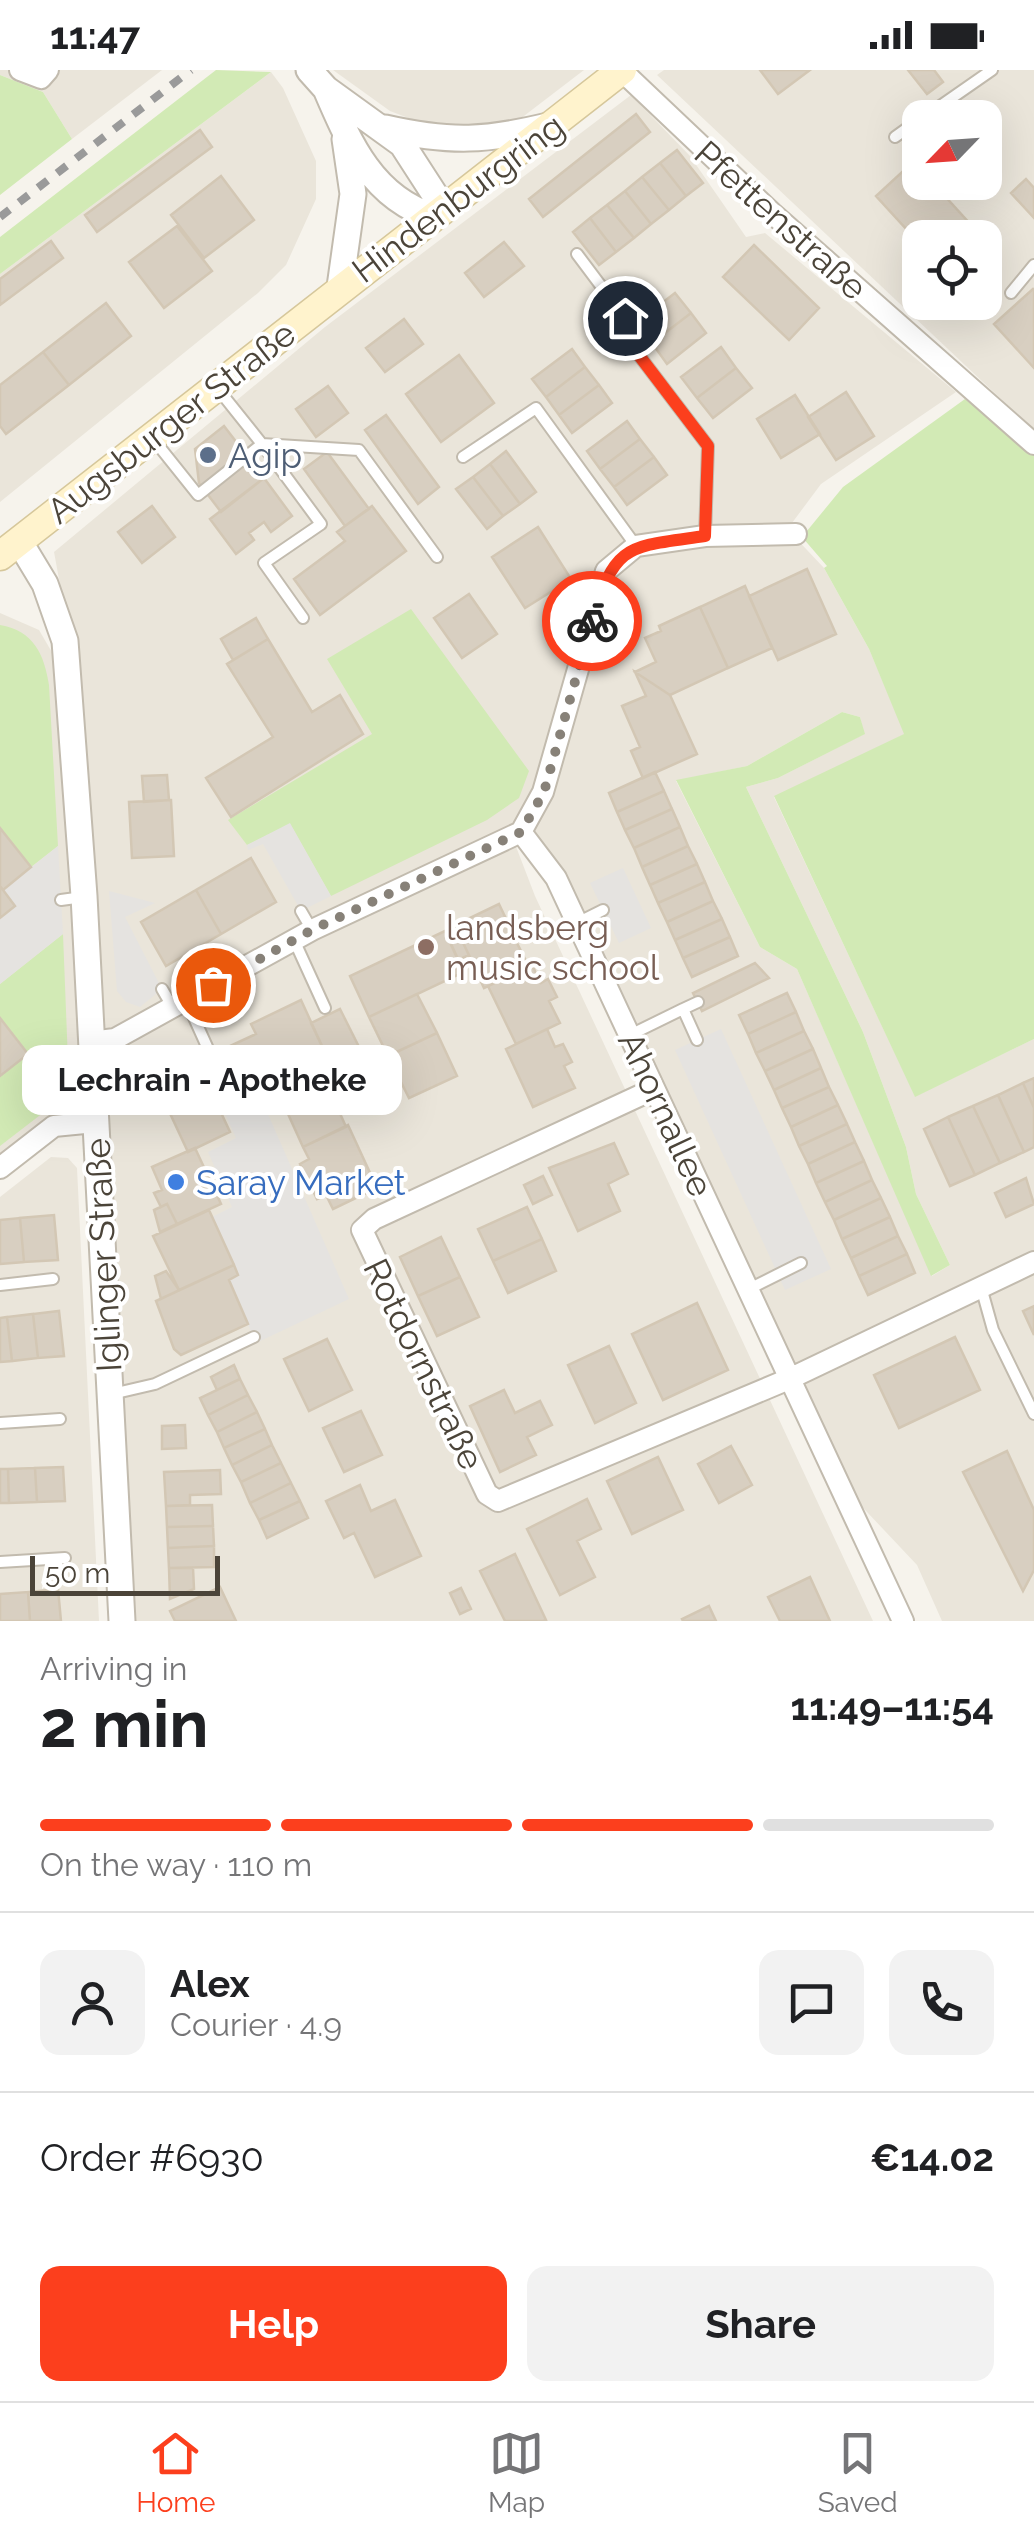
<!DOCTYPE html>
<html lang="en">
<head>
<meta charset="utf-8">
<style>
	body { margin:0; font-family:Raleway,sans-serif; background:#f2f2f2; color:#202124; height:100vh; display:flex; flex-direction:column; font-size:38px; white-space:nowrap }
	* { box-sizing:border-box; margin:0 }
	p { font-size:32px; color:#757577 }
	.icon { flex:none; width:55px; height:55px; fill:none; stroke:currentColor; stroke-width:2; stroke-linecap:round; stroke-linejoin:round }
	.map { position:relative; height:1551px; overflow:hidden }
	.panel { display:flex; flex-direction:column; background:#fff; flex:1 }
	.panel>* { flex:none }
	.needle { width:65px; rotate:245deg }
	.tools { position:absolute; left:902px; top:30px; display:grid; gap:20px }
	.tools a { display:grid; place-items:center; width:100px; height:100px; border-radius:20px; background:#fff; box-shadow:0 10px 40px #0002; font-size:50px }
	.scale { position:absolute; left:30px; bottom:25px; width:190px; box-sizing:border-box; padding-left:10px; border:5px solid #4b4439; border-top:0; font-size:28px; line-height:35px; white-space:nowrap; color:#4b4439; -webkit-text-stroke:8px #fff; paint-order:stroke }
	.pin { position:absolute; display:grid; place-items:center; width:85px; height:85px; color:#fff; margin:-42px; border:5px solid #fff; border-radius:50%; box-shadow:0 2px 10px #0007 }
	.courier { position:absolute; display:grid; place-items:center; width:100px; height:100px; margin:-50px; border:8px solid #fc3f1d; border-radius:50%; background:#fff; color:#222; box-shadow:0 2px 12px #0007 }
	.bubble { position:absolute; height:70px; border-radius:20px; background:#fff; box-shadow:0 10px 40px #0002; font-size:32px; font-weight:700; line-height:70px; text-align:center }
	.overview em { font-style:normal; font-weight:700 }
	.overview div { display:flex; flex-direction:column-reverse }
	.overview { display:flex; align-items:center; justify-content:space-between; height:170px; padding:0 40px }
	h1 { font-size:65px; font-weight:700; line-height:75px }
	.bar { display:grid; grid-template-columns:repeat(4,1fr); gap:15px 10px; align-content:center; height:120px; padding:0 40px }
	.bar i { height:12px; border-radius:8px; background:#e0e0e0 }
	.bar .on { background:#fc3f1d }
	.bar p { grid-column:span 4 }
	.line { display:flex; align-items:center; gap:25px; padding:0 40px; border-top:2px solid #e0e0e0 }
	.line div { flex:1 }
	.round { display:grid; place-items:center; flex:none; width:105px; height:105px; border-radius:20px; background:#f2f2f2 }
	.cta { display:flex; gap:20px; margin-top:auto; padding:20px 40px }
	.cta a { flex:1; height:115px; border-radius:20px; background:#fc3f1d; color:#fff; font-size:40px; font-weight:700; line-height:115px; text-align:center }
	.cta a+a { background:#f2f2f2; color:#202124 }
	.status { display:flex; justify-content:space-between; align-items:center; height:70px; padding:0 50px; background:#fff; direction:ltr }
	.status svg { height:28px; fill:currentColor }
	.dock { display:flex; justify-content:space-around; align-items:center; height:140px; border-top:2px solid #e0e0e0; background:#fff; font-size:28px; color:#757577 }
	.dock a { display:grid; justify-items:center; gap:5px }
	.dock .on { color:#fc3f1d }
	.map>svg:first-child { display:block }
	.residential { fill:#eae5da; fill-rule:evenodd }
	.green { fill:#d2eab5 }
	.parking { fill:#e5e3e0 }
	.building { fill:#d8cfc1; stroke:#d3c7b4; stroke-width:2.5 }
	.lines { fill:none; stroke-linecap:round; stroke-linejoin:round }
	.service-casing { stroke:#c2bbae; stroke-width:14 }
	.minor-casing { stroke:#c2bbae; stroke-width:24 }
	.tertiary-casing { stroke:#c2bbae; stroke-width:29 }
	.secondary-casing { stroke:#d6c79b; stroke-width:31 }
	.service { stroke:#fff; stroke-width:10 }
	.minor { stroke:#fff; stroke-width:20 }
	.tertiary { stroke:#fff; stroke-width:25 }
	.secondary { stroke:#fff3cd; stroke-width:28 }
	.rail { stroke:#9a9a9a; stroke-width:8; stroke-dasharray:12 12; stroke-linecap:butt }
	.done { stroke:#878178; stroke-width:10; stroke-dasharray:0 18 }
	.route { stroke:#fc3f1d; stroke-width:12 }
	.service-dot { fill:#5c6f8a; stroke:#fff; stroke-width:4 }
	.education-dot { fill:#8d6e63; stroke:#fff; stroke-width:4 }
	.shop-dot { fill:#3f7fe0; stroke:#fff; stroke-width:4 }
	.labels { text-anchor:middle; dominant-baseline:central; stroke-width:8; stroke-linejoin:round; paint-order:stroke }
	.street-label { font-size:35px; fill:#4b4439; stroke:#fff }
	.service-label { font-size:35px; fill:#4e5e75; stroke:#fff; text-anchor:start }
	.education-label { font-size:35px; fill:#785e54; stroke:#fff; text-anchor:start }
	.shop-label { font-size:35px; fill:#366cbe; stroke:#fff; text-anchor:start }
</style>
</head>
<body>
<div class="status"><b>11:47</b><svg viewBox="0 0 49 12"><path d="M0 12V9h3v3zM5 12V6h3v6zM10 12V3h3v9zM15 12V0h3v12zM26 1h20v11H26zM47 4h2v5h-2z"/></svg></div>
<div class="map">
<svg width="1034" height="1551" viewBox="0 0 1034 1551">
	<rect width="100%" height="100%" fill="#f6f3ec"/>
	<path class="residential" d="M0,0H162L72,69L43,22L0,5Z
		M333,0H584L520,49L482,60L424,54L390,41Z
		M664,0H1034V360L657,5ZM920,48H985V112H920ZM920,168H985V232H920Z
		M271,2L283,18L316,91V129L286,195L258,223L0,432V204Z
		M631,25L690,86L746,167L765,163L956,322L821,414L789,457L634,472L602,500L529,735L510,761L535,826L873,1551H129L68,558L54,482L325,257Z
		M790,462L824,498L869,579L905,664L774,727L915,1026L1034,969V1551H942L917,1495L851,1425L529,763L610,504L637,481ZM842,642L860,647L864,664L778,708L746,717L863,962L906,1077L916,1124L950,1195L932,1206L797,899L760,877L676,711L747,696Z
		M0,543L39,560L53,584L60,612L86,1042L59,1043L0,1089Z
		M51,1087L68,1088L77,1098L99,1551H0V1127Z"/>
	<path class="green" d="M216,0L271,2L0,204V167Z
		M0,5L43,22L72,69L0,125Z
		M965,329L1034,385V969L915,1027L774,726L904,664L869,579L824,498L827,496L802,467L843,417Z
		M411,539L529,701L519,728L487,750L331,826L290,754L247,775L228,750L372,664L327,589Z
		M0,555C34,561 44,584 49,615L58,776L31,797L0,758Z
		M842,642L860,647L865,664L778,708L746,717L863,962L906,1077L916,1124L950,1195L931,1206L797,899L760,877L676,710L747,696Z
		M63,864L69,1017L61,1029L0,1076V1006L28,984L0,948V914Z"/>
	<path class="parking" d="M290,753L331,826L301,841L263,774L248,780L247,775Z
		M58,776L63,864L0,914V848L15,836L3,820Z
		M623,798L651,858L619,873L590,813Z
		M109,821L155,833L125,847L162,919L140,937L126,932L117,921Z
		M721,959L831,1199L785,1220L675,980Z
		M253,1010L349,1229L256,1273L229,1210L238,1204L212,1147L232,1137L208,1082L236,1068L217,1026Z"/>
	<path class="building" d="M760,0H810L778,24Z
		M908,0H934L943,12L927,24Z
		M636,44L650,62L543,147L529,129Z
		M200,60L212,77L97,162L85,145Z
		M677,80L703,113L686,126L660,93Z
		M913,92L920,99V112H932L972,156L959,168H920V174L876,126Z
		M660,93L686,126L669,140L642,107Z
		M221,106L254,150L204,188L171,145Z
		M642,107L669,140L651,154L625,121Z
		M1026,109L1034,118V148L1011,123Z
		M625,121L651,154L634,168L607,135Z
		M607,135L634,168L616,182L590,148Z
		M590,148L616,182L599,195L573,162Z
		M177,156L212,201L164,238L129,192Z
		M51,171L63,188L0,235V209Z
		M504,172L524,196L484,227L465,203Z
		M754,175L819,238L789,270L723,207Z
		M1033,219L1034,220V298L994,254Z
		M675,223L691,243L652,273L636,253Z
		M106,233L131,266L69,315L43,282Z
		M691,243L706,263L667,294L652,273Z
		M404,249L423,274L385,302L366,278Z
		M721,277L736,298L697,328L681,307Z
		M572,279L585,297L546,327L532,309Z
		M43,282L69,315L6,364L0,356V315Z
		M459,285L494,333L441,372L406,324Z
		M585,297L599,315L559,345L546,327Z
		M736,298L752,318L713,348L697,328Z
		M599,315L612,333L572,363L559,345Z
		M328,316L348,343L316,367L296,339Z
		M846,322L874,366L836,390L808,347Z
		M795,325L820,364L781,388L757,349Z
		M386,345L439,417L418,434L365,360Z
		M627,351L640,369L600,399L587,381Z
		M224,356L264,408L221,442L199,413L195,379Z
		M640,369L654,387L614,417L600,399Z
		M506,381L536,422L520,434L490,394Z
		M327,382L369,439L345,456L304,399Z
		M654,387L667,405L627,435L614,417Z
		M490,394L520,434L503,446L473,407Z
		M473,407L503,446L487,459L456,419Z
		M264,408L292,446L271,462L264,452L249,463L254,470L236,484L210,449Z
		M152,436L175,467L142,493L118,462Z
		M372,436L406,481L320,545L294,509L345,471L337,462Z
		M538,457L571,509L525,538L492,487Z
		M807,499L836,564L778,590L749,526Z
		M745,516L772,578L728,598L700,537Z
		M469,524L497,564L462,588L434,548Z
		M700,537L728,598L670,625L635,602L656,592L645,568L661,561L659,556Z
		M256,548L268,569L233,590L221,569Z
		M268,569L312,642L340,625L363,664L231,747L206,708L273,667L227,594Z
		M635,602L670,625L697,684L643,708L631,681L640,677L622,636L646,626Z
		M655,702L664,721L617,742L609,723Z
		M167,705L169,730L144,732L142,706Z
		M664,721L672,739L625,760L617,742Z
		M171,730L174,786L132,788L129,732Z
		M672,739L680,757L634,778L625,760Z
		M680,757L688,776L642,797L634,778Z
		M0,758L31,797L3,820L0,816Z
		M688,776L697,794L650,815L642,797Z
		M251,788L276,832L221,864L196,820Z
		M697,794L705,812L658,833L650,815Z
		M705,812L713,831L667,852L658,833Z
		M0,816L15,836L0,848Z
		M196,820L221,864L166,896L141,852Z
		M713,831L722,849L675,870L667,852Z
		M499,834L509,855L516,851L525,869L517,873L529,897L484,918L455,855Z
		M722,849L730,867L683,888L675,870Z
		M445,861L464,902L369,947L350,906Z
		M458,863L469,885L458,890L448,868Z
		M730,867L738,886L692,907L683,888Z
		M755,893L769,908L702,941L693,923Z
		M532,895L541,913L548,909L557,927L549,931L560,953L516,974L488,916Z
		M787,923L796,942L748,964L739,945Z
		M417,924L437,963L388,986L369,947Z
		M301,930L328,989L279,1012L273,999L236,1016L219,981L256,964L251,954Z
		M340,939L358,975L328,989L311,953Z
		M796,942L804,961L756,983L748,964Z
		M0,948L28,984L0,1006Z
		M547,959L555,977L563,974L572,992L564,996L575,1018L533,1037L506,979Z
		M804,961L813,979L765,1001L756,983Z
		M437,963L457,1006L409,1028L388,986Z
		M813,979L821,998L774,1020L765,1001Z
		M318,994L346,1057L303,1077L275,1015Z
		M821,998L829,1017L782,1038L774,1020Z
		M203,1004L230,1062L188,1082L161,1024Z
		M1034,1008V1038L1023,1013Z
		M1023,1013L1034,1038V1077L1024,1082L998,1025Z
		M829,1017L838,1035L791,1057L782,1038Z
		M998,1025L1024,1082L1000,1093L973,1036Z
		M838,1035L847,1054L799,1076L791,1057Z
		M973,1036L1000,1093L975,1105L948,1047Z
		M948,1047L975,1105L950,1116L924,1059Z
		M847,1054L855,1072L808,1094L799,1076Z
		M348,1055L377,1118L333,1139L326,1125L317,1129L300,1094L309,1089L303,1077Z
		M855,1072L864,1091L816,1113L808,1094Z
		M614,1073L628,1104L608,1114L620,1141L578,1161L549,1098Z
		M195,1078L221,1134L177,1154L167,1134L161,1137L154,1123L162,1120L152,1097Z
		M864,1091L872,1110L825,1132L816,1113Z
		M543,1106L552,1125L533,1134L524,1115Z
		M1026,1108L1034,1134L1006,1147L995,1123Z
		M872,1110L881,1128L834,1150L825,1132Z
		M881,1128L890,1147L842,1169L834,1150Z
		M167,1134L177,1154L160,1162L154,1140Z
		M527,1137L542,1169L493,1191L478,1159Z
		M209,1140L234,1195L179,1220L153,1166Z
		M54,1145L58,1190L24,1192L20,1148Z
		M890,1147L898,1166L851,1188L842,1169Z
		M20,1148L24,1192L0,1194V1150Z
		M898,1166L907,1184L859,1206L851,1188Z
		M441,1167L460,1207L418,1226L400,1187Z
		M542,1169L556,1201L508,1223L493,1191Z
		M907,1184L915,1203L868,1225L859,1206Z
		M234,1195L238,1205L229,1210L248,1254L181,1285L174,1279L156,1231Z
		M166,1201L179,1220L161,1229L155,1206Z
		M460,1207L479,1247L437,1266L418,1226Z
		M697,1233L728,1300L663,1330L632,1264Z
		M1034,1236V1265L1023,1241Z
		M59,1241L64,1286L38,1288L33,1244Z
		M33,1244L38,1288L12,1291L7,1247Z
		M7,1247L12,1291L0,1292V1248Z
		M955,1267L980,1320L899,1358L874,1305Z
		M327,1269L352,1320L309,1341L284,1289Z
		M609,1276L636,1333L595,1353L568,1295Z
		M234,1295L240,1309L217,1320L211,1307Z
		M240,1309L248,1325L208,1345L200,1328Z
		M504,1320L515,1343L540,1331L552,1355L527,1367L536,1385L500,1402L470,1336Z
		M248,1325L257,1342L217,1362L208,1345Z
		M361,1341L382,1385L344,1402L323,1358Z
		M257,1342L265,1359L224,1378L217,1362Z
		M185,1355L186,1378L162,1379V1356Z
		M265,1359L272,1375L232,1395L224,1378Z
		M272,1375L281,1393L241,1412L232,1395Z
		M731,1376L752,1415L719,1433L698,1394Z
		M1007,1381L1034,1440V1500L1023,1521L963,1402Z
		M658,1387L683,1440L632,1464L607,1411Z
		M281,1393L291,1413L250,1433L241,1412Z
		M63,1397L65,1431L37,1432L35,1398Z
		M35,1398L37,1432L9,1433L8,1399Z
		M0,1399H8L9,1433H0Z
		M220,1400L221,1424L190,1425V1435L166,1436L164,1402Z
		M291,1413L300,1431L259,1450L250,1433Z
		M360,1415L371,1441L395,1430L421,1486L375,1507L354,1463L344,1468L326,1431Z
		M587,1429L601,1459L577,1471L595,1507L560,1525L527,1459Z
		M300,1431L308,1448L267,1468L259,1450Z
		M212,1435L213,1456L167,1457L166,1436Z
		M213,1456L214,1476L168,1478L167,1457Z
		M214,1476V1497L169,1498L168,1478Z
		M515,1484L546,1550L543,1551H505L480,1501Z
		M169,1498H193L194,1519L170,1529Z
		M810,1507L830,1551H780L768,1527Z
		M220,1517L236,1551H175L170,1541Z
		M461,1518L471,1539L460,1544L450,1523Z
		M58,1519L61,1551H30L28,1522Z
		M28,1522L30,1551H0V1524Z
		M709,1536L716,1551H683L682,1549Z"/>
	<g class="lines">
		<defs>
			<path id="service" d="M923,48L992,0
				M895,67L920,49
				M577,184L625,248L622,263L708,376L705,466
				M1011,223L1034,195
				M154,370L198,425L262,374L218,319
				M262,374L321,454L264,493L303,548
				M262,374L359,380L437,487
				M463,387L536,338L636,476
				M61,830L83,827
				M301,841L312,860
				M577,853L603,840
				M294,870L325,938
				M162,919L173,938
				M186,930L227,1021
				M683,939L698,932
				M630,965L683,939L697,970
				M0,1215L53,1209
				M981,1217L993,1260L1034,1344
				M749,1219L801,1193
				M112,1324L155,1314L254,1267
				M0,1353L60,1349
				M0,1492L65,1488"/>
			<path id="minor" d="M20,0L41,8L48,0
				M622,1L772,143L1034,374
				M521,762L543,722L606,501L636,476L705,466L796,464
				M90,972L115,969L312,860L521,762L556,808L903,1551
				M654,1019L374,1149L362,1160L487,1424L498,1431L789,1309L1034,1192
				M0,1098L54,1056L95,1052"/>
			<path id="tertiary" d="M309,0L326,19L402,74L444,139
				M326,19C350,75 373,128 434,147
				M385,58C451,73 487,71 552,55
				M340,217L353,124L345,69
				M19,471L45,514L65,571L84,826L122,1551"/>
			<path id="secondary" d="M0,486L622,0"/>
		</defs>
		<use href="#service" class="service-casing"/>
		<use href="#minor" class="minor-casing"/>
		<use href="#tertiary" class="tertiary-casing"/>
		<use href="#secondary" class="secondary-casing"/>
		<use href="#service" class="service"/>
		<use href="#minor" class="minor"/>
		<use href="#tertiary" class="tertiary"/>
		<use href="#secondary" class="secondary"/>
		<path class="rail" d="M0,147L191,0"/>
	</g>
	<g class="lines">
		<path class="done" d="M213,915L312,860L521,762L544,722L592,551"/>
		<path class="route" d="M592,551C615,472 628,477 705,466L708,376L622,263L625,248"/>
	</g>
	<circle class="service-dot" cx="208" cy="385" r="10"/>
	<circle class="education-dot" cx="426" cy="877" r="10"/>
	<circle class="shop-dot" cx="176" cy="1112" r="10"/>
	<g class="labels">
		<g class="street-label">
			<text transform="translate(458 128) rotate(-37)">Hindenburgring</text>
			<text transform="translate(781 150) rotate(42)">Pfettenstraße</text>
			<text transform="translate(171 352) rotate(-38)">Augsburger Straße</text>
			<text transform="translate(666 1044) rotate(65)">Ahornallee</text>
			<text transform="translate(103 1185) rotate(-93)">Iglinger Straße</text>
			<text transform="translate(424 1294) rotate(64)">Rotdornstraße</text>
		</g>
		<g class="service-label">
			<text x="228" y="385">Agip</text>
		</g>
		<g class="education-label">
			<text x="446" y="857">landsberg<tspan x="446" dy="40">music school</tspan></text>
		</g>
		<g class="shop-label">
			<text x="196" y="1112">Saray Market</text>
		</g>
	</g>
</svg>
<div class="tools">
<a><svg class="needle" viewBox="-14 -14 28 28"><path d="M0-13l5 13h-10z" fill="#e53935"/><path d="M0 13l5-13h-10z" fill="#757577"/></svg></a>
<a><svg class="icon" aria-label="locate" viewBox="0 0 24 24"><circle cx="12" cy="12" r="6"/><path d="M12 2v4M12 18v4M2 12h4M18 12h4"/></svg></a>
</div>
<div class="scale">50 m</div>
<div class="pin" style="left:213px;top:915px;background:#ea580c"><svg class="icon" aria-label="bag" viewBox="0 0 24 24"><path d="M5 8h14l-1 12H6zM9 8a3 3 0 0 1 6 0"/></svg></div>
<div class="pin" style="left:625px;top:248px;background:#1f2937"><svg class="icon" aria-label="home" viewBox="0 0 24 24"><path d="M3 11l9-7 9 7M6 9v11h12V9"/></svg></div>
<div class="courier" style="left:592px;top:551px"><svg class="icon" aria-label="bike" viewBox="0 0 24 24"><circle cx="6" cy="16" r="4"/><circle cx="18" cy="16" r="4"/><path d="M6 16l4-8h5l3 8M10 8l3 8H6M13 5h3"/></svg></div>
<div class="bubble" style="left:22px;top:975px;width:380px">Lechrain - Apotheke</div>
</div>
<section class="panel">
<div class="overview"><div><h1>2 min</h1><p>Arriving in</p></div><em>11:49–11:54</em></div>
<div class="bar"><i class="on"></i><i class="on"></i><i class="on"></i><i></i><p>On the way · 110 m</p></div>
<div class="line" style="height:180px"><a class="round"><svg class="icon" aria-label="person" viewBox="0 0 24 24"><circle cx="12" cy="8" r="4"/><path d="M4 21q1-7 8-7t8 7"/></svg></a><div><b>Alex</b><p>Courier · 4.9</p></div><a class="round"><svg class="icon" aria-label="chat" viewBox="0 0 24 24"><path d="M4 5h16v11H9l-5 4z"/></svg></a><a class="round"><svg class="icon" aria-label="phone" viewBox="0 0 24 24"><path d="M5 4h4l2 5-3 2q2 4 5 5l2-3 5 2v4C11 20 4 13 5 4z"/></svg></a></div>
<div class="line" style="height:130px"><div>Order #6930</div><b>€14.02</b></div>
<div class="cta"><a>Help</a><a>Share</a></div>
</section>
<nav class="dock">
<a class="on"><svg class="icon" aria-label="home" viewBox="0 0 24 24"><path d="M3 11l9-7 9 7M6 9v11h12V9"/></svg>Home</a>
<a><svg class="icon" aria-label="map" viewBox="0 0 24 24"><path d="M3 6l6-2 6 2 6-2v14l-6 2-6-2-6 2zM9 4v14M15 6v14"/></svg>Map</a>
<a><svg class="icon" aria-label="saved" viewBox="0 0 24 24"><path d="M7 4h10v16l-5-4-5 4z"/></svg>Saved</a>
</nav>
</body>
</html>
